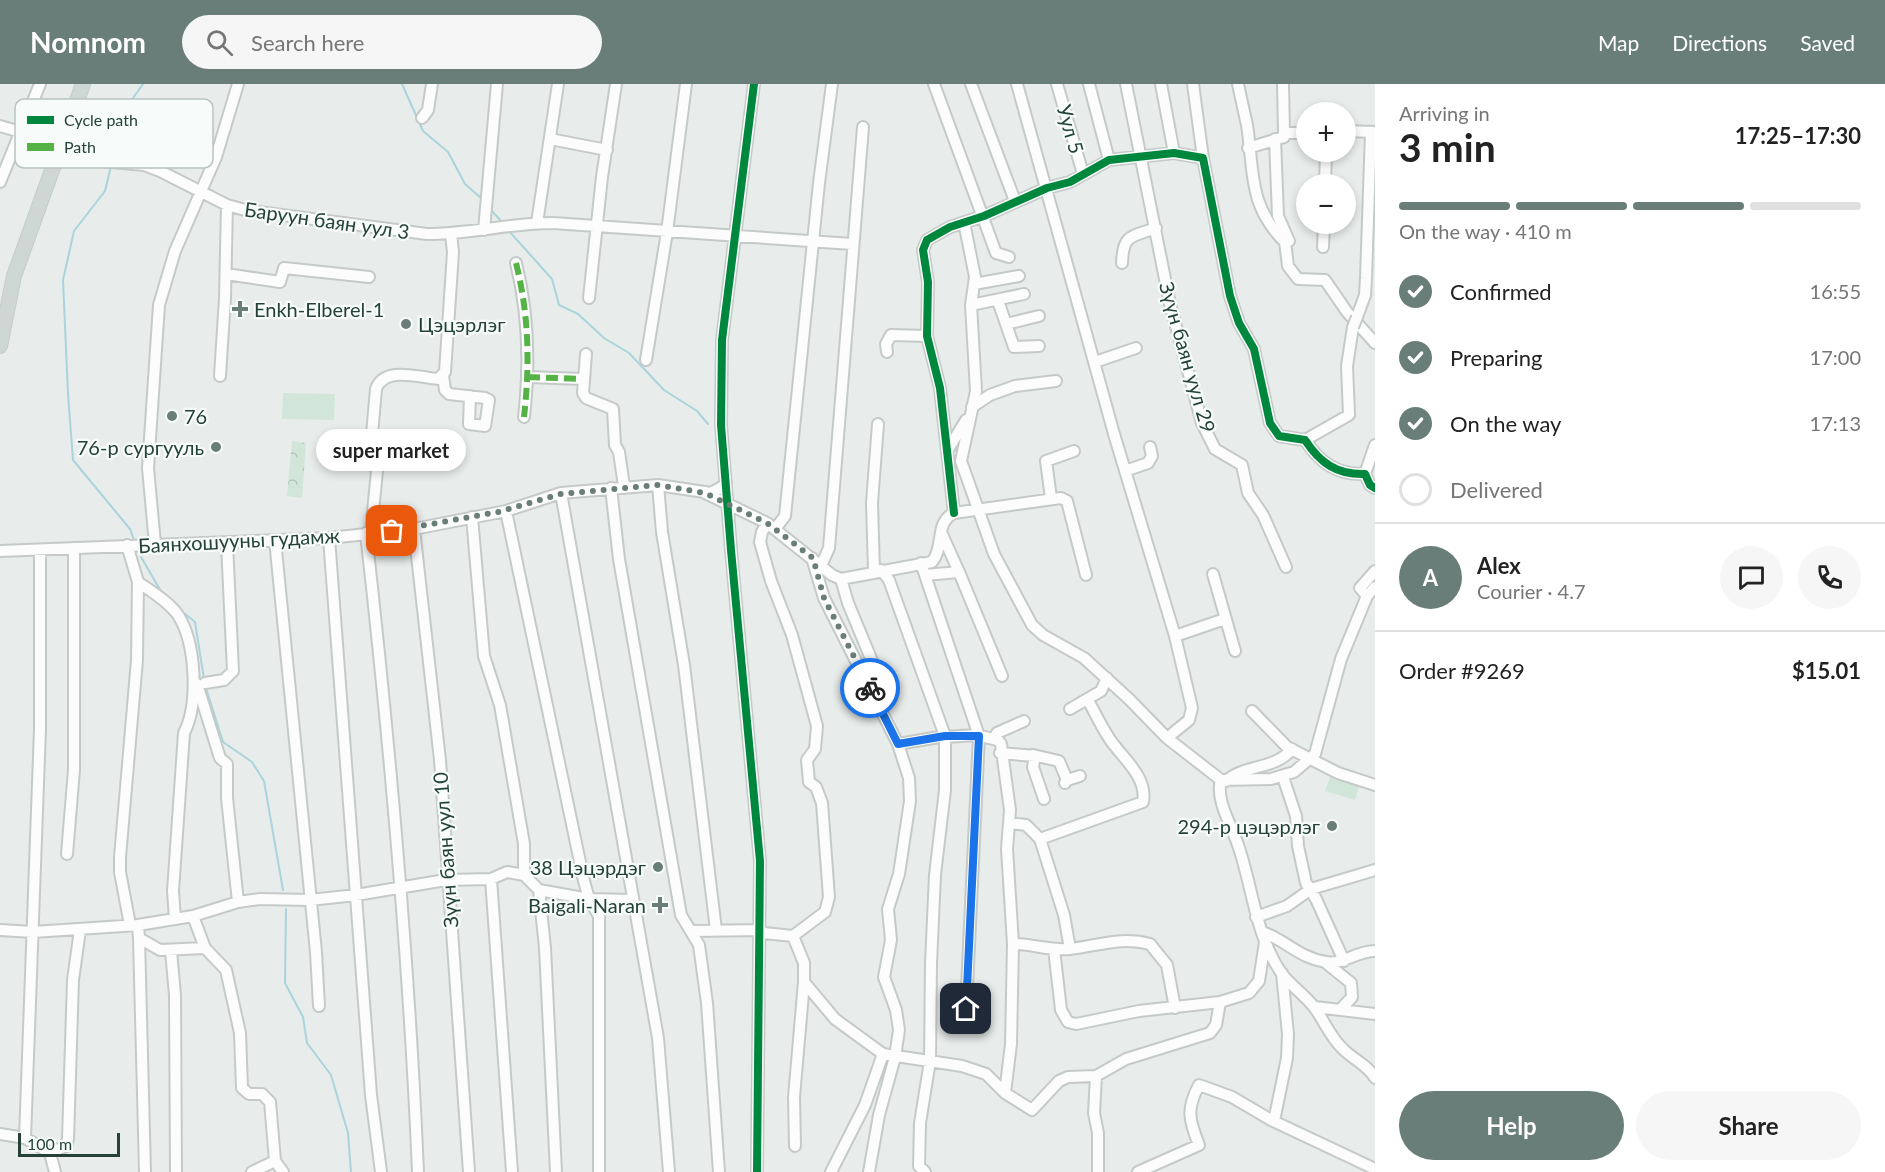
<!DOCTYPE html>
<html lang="en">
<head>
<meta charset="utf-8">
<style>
	body { margin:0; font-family:Lato,sans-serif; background:#f6f6f6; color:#222; height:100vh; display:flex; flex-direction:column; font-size:22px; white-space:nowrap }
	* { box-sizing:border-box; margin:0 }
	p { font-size:20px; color:#767676 }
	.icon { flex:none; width:33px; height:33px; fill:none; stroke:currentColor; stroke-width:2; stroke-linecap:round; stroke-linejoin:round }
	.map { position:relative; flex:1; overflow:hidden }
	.panel { display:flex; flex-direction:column; background:#fff; width:510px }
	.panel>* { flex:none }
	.controls { position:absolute; left:1296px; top:18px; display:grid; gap:12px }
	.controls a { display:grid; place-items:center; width:60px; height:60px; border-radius:50%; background:#fff; box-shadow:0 3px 9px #0003; font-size:30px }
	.scale { position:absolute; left:18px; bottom:15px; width:102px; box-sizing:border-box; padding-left:6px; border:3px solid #24423a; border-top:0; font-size:16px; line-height:21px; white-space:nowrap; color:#24423a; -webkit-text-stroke:4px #f7fbf9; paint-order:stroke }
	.pin { position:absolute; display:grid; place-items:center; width:51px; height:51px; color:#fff; margin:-26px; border-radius:12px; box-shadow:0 3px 9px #0006 }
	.courier { position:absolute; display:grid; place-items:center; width:60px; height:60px; margin:-30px; border:4px solid #1a73e8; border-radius:50%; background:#fff; color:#222; box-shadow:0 2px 8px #0007 }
	.bubble { position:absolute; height:42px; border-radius:21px; background:#fff; box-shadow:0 3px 9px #0003; font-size:20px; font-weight:700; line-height:42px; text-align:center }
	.headline em { font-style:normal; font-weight:700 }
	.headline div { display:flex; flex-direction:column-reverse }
	.headline { display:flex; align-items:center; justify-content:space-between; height:102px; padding:0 24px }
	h1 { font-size:39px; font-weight:700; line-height:45px }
	.bar { display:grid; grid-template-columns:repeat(4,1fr); gap:9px 6px; align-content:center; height:72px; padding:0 24px }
	.bar i { height:8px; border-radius:4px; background:#e0e0e0 }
	.bar .current { background:#697e78 }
	.bar p { grid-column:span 4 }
	.line { display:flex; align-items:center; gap:15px; padding:0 24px; border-top:2px solid #e0e0e0 }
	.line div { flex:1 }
	.round { display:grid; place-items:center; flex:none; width:63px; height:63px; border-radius:32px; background:#f6f6f6 }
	ol { padding:0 24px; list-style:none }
	li { display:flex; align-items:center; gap:18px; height:66px }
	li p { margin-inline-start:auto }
	li .icon { padding:6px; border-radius:50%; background:#697e78; color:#fff; stroke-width:4 }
	li:last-child { color:#767676 }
	li i { width:33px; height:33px; border:3px solid #e0e0e0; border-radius:50% }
	.cta { display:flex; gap:12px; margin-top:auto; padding:12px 24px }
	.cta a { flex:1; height:69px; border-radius:36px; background:#697e78; color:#fff; font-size:24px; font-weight:700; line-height:69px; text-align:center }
	.cta a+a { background:#f6f6f6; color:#222 }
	header { display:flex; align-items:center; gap:36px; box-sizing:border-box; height:84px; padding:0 30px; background:#697e78; color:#fff }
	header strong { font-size:28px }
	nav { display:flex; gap:33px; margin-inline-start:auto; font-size:21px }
	.search { width:420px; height:54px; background:#f6f6f6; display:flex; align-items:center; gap:15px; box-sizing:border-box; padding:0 21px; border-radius:33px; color:#767676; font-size:22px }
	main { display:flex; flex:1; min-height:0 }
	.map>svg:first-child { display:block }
	.forest { fill:url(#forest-crowns) }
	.pitch { fill:#d1e6d8 }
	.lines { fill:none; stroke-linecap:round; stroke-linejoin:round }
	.stream { stroke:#a9d4db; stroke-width:2 }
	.minor-casing { stroke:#c5cac8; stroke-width:14 }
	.major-casing { stroke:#c3ccc9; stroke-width:16 }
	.minor { stroke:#fcfcfc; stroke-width:10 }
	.major { stroke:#cfd7d5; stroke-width:14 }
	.minor-bridge-casing { stroke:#c5cac8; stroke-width:14; stroke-linecap:butt }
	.minor-bridge { stroke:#fcfcfc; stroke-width:10 }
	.quiet { stroke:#55b346; stroke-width:6; stroke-dasharray:12 6; stroke-linecap:butt }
	.cycleway-casing { stroke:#f7fbf9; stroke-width:11 }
	.cycleway { stroke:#00873e; stroke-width:8 }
	.done { stroke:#697e78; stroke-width:6; stroke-dasharray:0 10.8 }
	.route { stroke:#1a73e8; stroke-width:8 }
	.poi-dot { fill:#697e78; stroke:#f7fbf9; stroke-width:2 }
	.labels { text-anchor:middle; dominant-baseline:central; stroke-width:4.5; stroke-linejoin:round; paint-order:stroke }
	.street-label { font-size:20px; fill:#24423a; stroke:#f7fbf9 }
	.poi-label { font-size:20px; fill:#24423a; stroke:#f7fbf9; text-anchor:end }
	.key { fill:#f7fbf9; stroke:#b8c4c0; stroke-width:1.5 }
	.key-label { font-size:16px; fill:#24423a }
</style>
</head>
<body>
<header>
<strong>Nomnom</strong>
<div class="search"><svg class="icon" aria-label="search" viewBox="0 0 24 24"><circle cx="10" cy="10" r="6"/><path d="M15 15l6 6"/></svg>Search here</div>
<nav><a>Map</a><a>Directions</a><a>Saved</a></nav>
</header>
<main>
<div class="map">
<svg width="1375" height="1088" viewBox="0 0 1375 1088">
	<defs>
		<pattern id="forest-crowns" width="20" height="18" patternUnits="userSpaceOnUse" patternTransform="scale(1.5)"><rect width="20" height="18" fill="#d1e6d8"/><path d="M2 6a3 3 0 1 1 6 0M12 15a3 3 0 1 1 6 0" fill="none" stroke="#b3c6ba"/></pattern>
	</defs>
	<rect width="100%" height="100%" fill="#e8edeb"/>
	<path class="forest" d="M292,357L306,359L302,414L287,412Z"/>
	<path class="pitch" d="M283,309L335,310L334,336L282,335Z
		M1331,690L1360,699L1355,716L1325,707Z"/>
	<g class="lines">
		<path class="stream" d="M402,0L423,47L448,68L465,100L480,113
			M112,73L116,38L143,0
			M111,82L105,107L74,147L63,196L68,310L73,376L130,445L134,456
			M491,126L503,139
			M508,146L552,195L559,221L578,230L604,254L629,269L664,306L697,327L708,340
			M141,473L162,509
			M179,525L195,538L204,595
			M206,604L223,658L252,678L264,697L283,806
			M286,825L285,899L303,933L307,959L331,991L348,1049L351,1088"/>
		<defs>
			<path id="minor" d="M754,0L722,256L721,341L731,466L760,777L757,1088
				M934,0L996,169L1009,173
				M971,0L1015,117
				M1017,0L1114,350L1175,552L1192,624L1189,636L1167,654
				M1057,0L1083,90
				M1089,0L1109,76
				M1126,0L1170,220L1202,339L1215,365L1242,381L1248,409L1263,431L1286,483
				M1161,0L1174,69
				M1193,0L1203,74
				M1238,0C1241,14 1244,28 1247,41C1254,87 1248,122 1285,158L1288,182L1298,195L1325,196L1347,228L1375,259
				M1283,0L1284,49
				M422,34L428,26L432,0
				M0,42L48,56L70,68L101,77L144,81L160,87L227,121L245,126L427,150C470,150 511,139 553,139L852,160
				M1346,47L1375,48
				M550,55L607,66
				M1275,55L1278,132L1289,157
				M1248,64L1284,53V49H1306
				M0,98L40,0
				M1325,100L1326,68
				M964,138L975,193L971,221L976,307L961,377L994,470L1032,541L1043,551L1084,574L1129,615L1167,654L1221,696L1271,695L1294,688L1315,670L1341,575L1367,512L1375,503
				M537,139L558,0
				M484,146L497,0
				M1323,163L1324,140
				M516,179C529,231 530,280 524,333
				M1122,179C1123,150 1131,153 1156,144
				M226,190L280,198L284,184L369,193
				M974,200L1019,192
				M589,214L602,93L616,0
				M998,217L1014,263L1039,262
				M971,221L1024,210
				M1357,233L1365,211L1366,194L1371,48
				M1006,240L1039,232
				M887,268L886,260L891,251L927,252
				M586,270L583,309L586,314L613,325L615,361L619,368L624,402
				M646,276L667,148L686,0
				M1095,278L1136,264
				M220,292L225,214L227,121
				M443,292L445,306L449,310L485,314L489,316L485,342L469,340L470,312
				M528,293L582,295
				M972,323L990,311L1015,302L1056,297
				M1305,356L1349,331L1347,282L1353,243
				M949,364L966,336
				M1125,387L1148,379L1152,372L1150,363
				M1365,390L1375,361
				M658,401L662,448L684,581L716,846
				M611,404L619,475L681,831L699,861L707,919L719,1088
				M561,409L658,954L669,1088
				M705,409L767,439L832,491L841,495L932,478C945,463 934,439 954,429L1061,414L1067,417L1086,491
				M1051,414L1046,377L1074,367
				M506,427L584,797L589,815L599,832V1088
				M954,429L940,304L927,252L928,198L923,166L927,156L950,143L984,132L1047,104L1070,98L1109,76L1174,69L1203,74L1230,212L1239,239L1254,265L1270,339L1279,352L1305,356C1320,379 1337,391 1365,390L1370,401L1375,404
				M472,433L484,572L500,621L524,760V791
				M767,439L762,448L760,458L771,497L792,551L817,642L815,665L807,676L809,698L816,703L822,719L829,813L825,828L793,852
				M414,445L440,676L469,1088
				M775,445L785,432L819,99L832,0
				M371,448L377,387L370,373L376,305C384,282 417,293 438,295L445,288L453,168L451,150
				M941,448L959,488
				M366,449C390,662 409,874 418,1088
				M329,454L371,1011L381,1088
				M275,456L316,868L319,922
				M155,460L148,384L159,221L175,167L216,73L238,0
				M127,461L138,498L137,576L120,773V788L130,841
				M0,467L329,454L414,445L506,427L561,409L658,401L711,409L722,403L726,398
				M812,474L824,514L898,660L909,694L910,717L899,790L888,825L891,856L884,893L896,926L899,946L895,973L879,1031L869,1088
				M921,479L979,652L966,925
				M821,482L829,464L863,43
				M881,486L889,496L945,652V706L935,791L931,879L930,977L920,1039L919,1082L925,1088
				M874,487L872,419L878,340
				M1213,490L1235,567
				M925,491L959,488L1002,592
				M841,495L848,519L882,601
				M138,498C151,507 169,518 178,531C196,559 199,620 184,649L173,807L175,835
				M1367,512L1360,504L1375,487
				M1175,552L1225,535
				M205,599L224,596L233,587L227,460
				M197,600L220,674L227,680V714L238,818
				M1070,625L1101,607L1107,594
				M1252,627L1287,663L1338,689L1375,701
				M945,653L976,651L998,656L1001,660L1010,726L1007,765L1013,860L1011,960L1005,1009
				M994,655L997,649L1024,637
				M898,660L945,652
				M1000,669L1035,672L1033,683L1044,715
				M1033,671L1059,677L1067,696L1065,699
				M1283,693L1296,732L1298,762L1306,799L1316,815L1344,877
				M1067,696L1080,692
				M1221,696C1215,716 1232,742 1238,761C1253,804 1255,851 1282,890C1291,902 1305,911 1314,923C1324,936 1329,951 1342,964C1352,975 1368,981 1375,994
				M1226,697C1245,680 1275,686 1292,665
				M1010,739L1026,741L1040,755L1143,718C1148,692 1120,672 1109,654C1101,642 1095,629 1088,616
				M1040,755L1064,831L1070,865
				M67,770L74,686V464
				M491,795L512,1088
				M539,806L545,864L556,1088
				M193,832L205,864L226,886L240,949L242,1004L249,1010H262L270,1018L275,1077L283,1088
				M1256,833L1287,822L1311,805L1375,786
				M138,841L193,832L238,818L260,815L310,816L356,811L446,796L491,795L507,788L524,791L539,806L589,815L633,816
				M0,846L33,848L138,841L139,854L160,866L205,864
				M692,847L761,846L764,849L793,852L804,879V898L835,935L883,970L962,982L986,990L1005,1009L1032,1026L1059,997L1068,993L1096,992L1126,975L1210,949L1216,941L1220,918
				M1262,848C1284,855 1299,874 1326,878C1343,881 1356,867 1375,867
				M139,854L145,1088
				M1013,860C1033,860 1051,867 1070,865C1098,862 1121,852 1150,860L1167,881L1175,924
				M1054,865L1061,926L1068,938L1076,940L1139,927L1220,918L1249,909L1259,897L1265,858
				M171,867L175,911L176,1088
				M1325,878L1351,899L1352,913L1340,926
				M1315,923L1375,930
				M1096,992L1094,1029L1098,1049V1088
				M1274,1037L1287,974L1288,950L1282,889
				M0,1050L25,1054L50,1069L55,1088
				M25,1054L40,645V467
				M795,1062L794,1013L804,898
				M50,1069L66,1062L68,1055L73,896L80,846
				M252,1088L275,1077
				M831,1088L865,1021L883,970
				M1138,1088L1199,1061C1189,1036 1186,1025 1199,1001L1232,1013L1271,1036L1375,1085"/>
			<path id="major" d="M0,262L14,192L83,0"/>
		</defs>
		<use href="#minor" class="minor-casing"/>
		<use href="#major" class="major-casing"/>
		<use href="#minor" class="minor"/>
		<use href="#major" class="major"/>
		<defs>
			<path id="minor-bridge" d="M1353,243L1357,233"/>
		</defs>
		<use href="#minor-bridge" class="minor-bridge-casing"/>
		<use href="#minor-bridge" class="minor-bridge"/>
		<path class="quiet" d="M516,179C529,231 530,280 524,333
			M528,293L582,295"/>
		<defs>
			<path id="cycleway" d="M754,0L722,256L721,341L731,466L760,777L757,1088
				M954,429L940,304L927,252L928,198L923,166L927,156L950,143L984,132L1047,104L1070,98L1109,76L1174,69L1203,74L1230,212L1239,239L1254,265L1270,339L1279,352L1305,356C1320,379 1337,391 1365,390L1370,401L1375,404"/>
		</defs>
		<use href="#cycleway" class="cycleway-casing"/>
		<use href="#cycleway" class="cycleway"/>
	</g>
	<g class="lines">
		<path class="done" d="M392,447L498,428L561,410L658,401L705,409L767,439L813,474L824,514L870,604"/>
		<path class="route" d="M870,604L898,660L945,652H979L966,925"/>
	</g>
	<g class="poi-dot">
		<path d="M237 216h6v6h6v6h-6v6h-6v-6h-6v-6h6z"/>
		<circle cx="406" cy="240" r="6"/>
		<circle cx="172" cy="332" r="6"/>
		<circle cx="216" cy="363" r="6"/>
		<circle cx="1332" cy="742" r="6"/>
		<circle cx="658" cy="783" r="6"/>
		<path d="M657 812h6v6h6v6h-6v6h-6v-6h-6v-6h6z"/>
	</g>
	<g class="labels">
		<g class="street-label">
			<text transform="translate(1071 45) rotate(74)">Уул 5</text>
			<text transform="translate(327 136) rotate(8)">Баруун баян уул 3</text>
			<text transform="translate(1188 273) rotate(74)">Зүүн баян уул 29</text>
			<text transform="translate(239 456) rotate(-3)">Баянхошууны гудамж</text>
			<text transform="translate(445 766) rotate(-94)">Зүүн баян уул 10</text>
		</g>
		<g class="poi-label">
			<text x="254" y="225" text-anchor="start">Enkh-Elberel-1</text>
			<text x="418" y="240" text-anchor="start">Цэцэрлэг</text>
			<text x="184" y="332" text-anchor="start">76</text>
			<text x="204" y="363">76-р сургууль</text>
			<text x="1320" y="742">294-р цэцэрлэг</text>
			<text x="646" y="783">38 Цэцэрдэг</text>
			<text x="646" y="821">Baigali-Naran</text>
		</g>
	</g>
	<rect x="15" y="15" width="198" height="69" rx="9" class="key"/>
	<rect x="27" y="32" width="27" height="8" fill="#00873e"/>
	<rect x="27" y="59" width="27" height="8" fill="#55b346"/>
	<g class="key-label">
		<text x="64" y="42">Cycle path</text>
		<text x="64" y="69">Path</text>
	</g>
</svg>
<div class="controls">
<a>+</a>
<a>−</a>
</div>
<div class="scale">100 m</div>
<div class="pin" style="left:392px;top:447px;background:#ea580c"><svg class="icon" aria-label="bag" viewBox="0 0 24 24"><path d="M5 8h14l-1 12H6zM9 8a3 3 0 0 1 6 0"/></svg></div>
<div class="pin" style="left:966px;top:925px;background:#1f2937"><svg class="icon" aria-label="home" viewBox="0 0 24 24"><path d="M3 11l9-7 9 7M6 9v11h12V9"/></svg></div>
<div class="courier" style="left:870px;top:604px"><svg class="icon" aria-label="bike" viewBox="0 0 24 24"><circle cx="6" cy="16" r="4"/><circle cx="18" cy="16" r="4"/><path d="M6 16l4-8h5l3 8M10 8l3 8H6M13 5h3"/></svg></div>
<div class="bubble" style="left:316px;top:345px;width:150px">super market</div>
</div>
<section class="panel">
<div class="headline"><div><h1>3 min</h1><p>Arriving in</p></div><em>17:25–17:30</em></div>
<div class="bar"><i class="current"></i><i class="current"></i><i class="current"></i><i></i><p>On the way · 410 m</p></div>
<ol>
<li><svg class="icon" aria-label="check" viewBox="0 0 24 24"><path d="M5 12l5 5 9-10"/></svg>Confirmed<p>16:55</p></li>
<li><svg class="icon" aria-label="check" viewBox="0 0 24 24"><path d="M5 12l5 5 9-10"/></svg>Preparing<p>17:00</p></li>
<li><svg class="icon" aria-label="check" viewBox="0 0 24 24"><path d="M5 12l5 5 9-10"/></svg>On the way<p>17:13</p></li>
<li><i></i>Delivered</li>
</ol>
<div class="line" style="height:108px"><b class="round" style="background:#697e78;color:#fff">A</b><div><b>Alex</b><p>Courier · 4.7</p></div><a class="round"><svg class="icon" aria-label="chat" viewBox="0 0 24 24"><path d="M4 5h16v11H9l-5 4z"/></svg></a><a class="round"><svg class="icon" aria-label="phone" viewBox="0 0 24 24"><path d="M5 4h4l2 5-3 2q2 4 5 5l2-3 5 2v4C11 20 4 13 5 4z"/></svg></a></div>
<div class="line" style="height:78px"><div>Order #9269</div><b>$15.01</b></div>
<div class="cta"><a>Help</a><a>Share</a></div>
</section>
</main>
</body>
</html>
